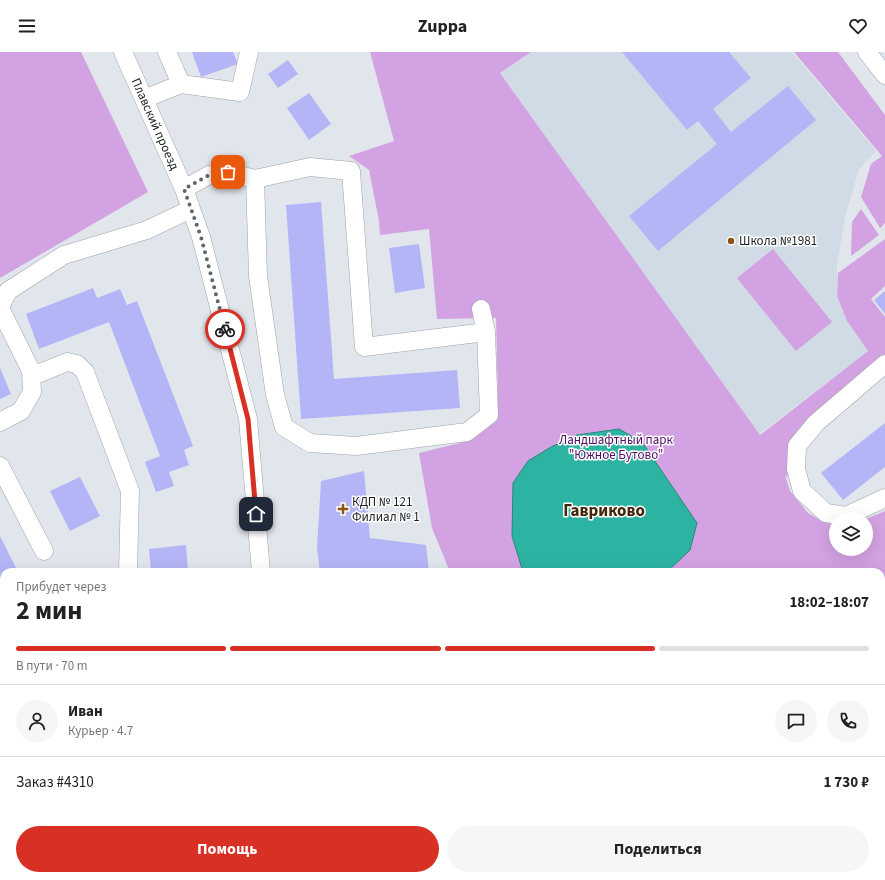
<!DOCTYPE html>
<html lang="ru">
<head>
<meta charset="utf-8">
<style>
	body { margin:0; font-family:"Source Sans 3",sans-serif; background:#f6f6f6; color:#222; height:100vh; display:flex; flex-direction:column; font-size:15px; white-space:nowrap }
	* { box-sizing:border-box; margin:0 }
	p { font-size:13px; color:#767676 }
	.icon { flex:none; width:22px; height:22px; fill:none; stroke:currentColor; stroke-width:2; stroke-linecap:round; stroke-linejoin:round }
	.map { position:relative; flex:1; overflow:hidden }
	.panel { position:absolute; left:0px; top:516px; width:885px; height:312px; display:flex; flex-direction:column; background:#fff; border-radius:12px 12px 0 0; box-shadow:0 4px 16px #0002 }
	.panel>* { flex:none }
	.tools { position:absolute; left:829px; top:460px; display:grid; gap:8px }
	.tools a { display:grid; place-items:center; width:44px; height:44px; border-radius:50%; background:#fff; box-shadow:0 4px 16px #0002; font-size:20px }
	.pin { position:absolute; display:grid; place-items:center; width:34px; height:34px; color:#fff; margin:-17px; border-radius:8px; box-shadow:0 2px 6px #0006 }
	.courier { position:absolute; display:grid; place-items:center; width:40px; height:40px; margin:-20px; border:3px solid #d93025; border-radius:50%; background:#fff; color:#222; box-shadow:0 1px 5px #0007 }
	.headline em { font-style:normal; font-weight:700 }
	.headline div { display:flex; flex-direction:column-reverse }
	.headline { display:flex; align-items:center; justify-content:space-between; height:68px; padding:0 16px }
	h1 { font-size:26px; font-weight:700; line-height:30px }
	.bar { display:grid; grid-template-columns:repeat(4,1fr); gap:6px 4px; align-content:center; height:48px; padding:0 16px }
	.bar i { height:5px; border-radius:3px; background:#e0e0e0 }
	.bar .selected { background:#d93025 }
	.bar p { grid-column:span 4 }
	.line { display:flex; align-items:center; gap:10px; padding:0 16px; border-top:1px solid #e0e0e0 }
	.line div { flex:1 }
	.round { display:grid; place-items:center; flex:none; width:42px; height:42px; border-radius:21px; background:#f6f6f6 }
	.primary-button { display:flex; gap:8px; margin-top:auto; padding:8px 16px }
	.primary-button a { flex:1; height:46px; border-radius:24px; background:#d93025; color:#fff; font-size:16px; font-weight:700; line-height:46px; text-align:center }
	.primary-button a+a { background:#f6f6f6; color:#222 }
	header { display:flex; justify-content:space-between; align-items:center; height:52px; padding:0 16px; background:#fff; font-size:18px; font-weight:700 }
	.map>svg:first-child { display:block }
	.built { fill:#d0dbe6 }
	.green { fill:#d3a2e2 }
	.water { fill:#2cb3a1; stroke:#28877b }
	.building { fill:#b4b5f6 }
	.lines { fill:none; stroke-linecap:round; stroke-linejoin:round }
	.minor-casing { stroke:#9da2a8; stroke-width:19 }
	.minor { stroke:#fff; stroke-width:18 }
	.done { stroke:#626568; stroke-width:4; stroke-dasharray:0 7.2 }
	.route { stroke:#d93025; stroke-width:5 }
	.poi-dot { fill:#8f5313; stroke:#fff; stroke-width:1.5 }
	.labels { text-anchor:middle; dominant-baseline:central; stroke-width:3; stroke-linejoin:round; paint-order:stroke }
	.street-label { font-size:13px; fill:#1d1f21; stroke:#fff }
	.poi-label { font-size:13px; fill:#1d1f21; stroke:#fff; text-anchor:start }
	.park-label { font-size:13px; fill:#520d64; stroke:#fff }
	.district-label { font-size:17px; font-weight:bold; fill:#44260a; stroke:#fff }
</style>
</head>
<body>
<header><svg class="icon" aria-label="menu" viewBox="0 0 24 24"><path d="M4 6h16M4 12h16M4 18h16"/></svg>Zuppa<svg class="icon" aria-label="heart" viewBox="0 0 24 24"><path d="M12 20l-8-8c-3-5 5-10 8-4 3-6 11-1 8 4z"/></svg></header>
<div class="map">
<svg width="885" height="828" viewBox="0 0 885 828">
	<rect width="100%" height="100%" fill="#e1e6ec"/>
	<path class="built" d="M531,0H792L876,99L859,117L845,165L837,213V244L847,269L868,299L759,382L500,21Z
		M501,824H745L747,828H502Z"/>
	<path class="green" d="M0,0H81L148,140L0,226Z
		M370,0H531L500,21L760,383L868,299L847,269L837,244L838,221L885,187V234L871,247L885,265V311L800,385L787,425L785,423L790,439L808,461L826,471L836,472V497H866V467L885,459V828H747L745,824H881V520H450L432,476L419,401L460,391L495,370L498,346L496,266L437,267L429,177L380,183L379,169L369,118L349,104L394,89Z
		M794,0H838L885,63V171L880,176L861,145L871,112L882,104Z
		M861,157L879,183L851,204L852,170Z
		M773,197L832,270L796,299L737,226Z
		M429,824H497L499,828H429Z"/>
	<path class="water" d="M619,377L642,390L697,471L690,498L667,520H523L512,484L513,431L528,409L551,395L577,383Z
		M881,762L885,767V828H846L844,824H881Z"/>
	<path class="building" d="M192,0H233L238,12L201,25Z
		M622,0H729L751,26L713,57L731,80L788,34L816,68L658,199L629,164L717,92L698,69L687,78Z
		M288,8L298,22L278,36L268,22Z
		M309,41L331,72L309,88L287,56Z
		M321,150L334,327L457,318L460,356L301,367L286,153Z
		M419,192L425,236L395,241L389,196Z
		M93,236L97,246L120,237L127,253L137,249L193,394L184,398L189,413L169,420L174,434L156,440L145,410L160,404L109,270L39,297L26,262Z
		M885,239V262L874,248Z
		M0,316L11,342L0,347Z
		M885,371V415L843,448L821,421Z
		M364,419L370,486L426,493L429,520H320L317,496L321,429Z
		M80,425L100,464L70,479L50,439Z
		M0,484L18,520H4V594L0,596Z
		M186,493L188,520H151L149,497Z
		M4,693V729L0,731V694Z
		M188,824H225V828H188Z
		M355,824H393V828H356Z"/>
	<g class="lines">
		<defs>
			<path id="minor" d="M123,0L184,137L201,185L248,367L261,520
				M167,0L181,32L240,40L249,0
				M867,0L885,23
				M144,47L181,32
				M184,137L209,123L228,120L255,127L310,115L351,119L364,295L486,280L489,363L467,380L356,394L310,391L284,375L275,343L258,224L255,127
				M0,255L8,239L64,203L147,178L191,157
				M0,256L31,319L40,321L67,310L77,312L85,320L130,439L128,520
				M481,257L486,280
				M885,312L816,371L797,394L796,417L802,439L826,461L846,464L885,446
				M0,370L21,359L32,340L31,319
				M0,414L44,499
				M0,654L4,653
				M31,824L32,828
				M162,824V828
				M282,824L283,828
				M339,824V828
				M421,824V828"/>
		</defs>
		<use href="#minor" class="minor-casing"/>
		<use href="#minor" class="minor"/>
	</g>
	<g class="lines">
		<path class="done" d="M225,277L201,185L184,137L209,123L228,120"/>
		<path class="route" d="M225,277L248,367L256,462"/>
	</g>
	<g class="poi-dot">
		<circle cx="731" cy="189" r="4"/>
		<path d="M341 451h4v4h4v4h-4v4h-4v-4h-4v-4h4z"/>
	</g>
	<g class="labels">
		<g class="street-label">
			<text transform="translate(155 72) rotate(66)">Плавский проезд</text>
		</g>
		<g class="poi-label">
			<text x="739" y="189">Школа №1981</text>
			<text x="352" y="450">КДП № 121<tspan x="352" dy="15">Филиал № 1</tspan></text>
		</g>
		<g class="park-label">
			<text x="616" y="388">Ландшафтный парк<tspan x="616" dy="15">"Южное Бутово"</tspan></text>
		</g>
		<g class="district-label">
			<text x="604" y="459">Гавриково</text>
		</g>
	</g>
</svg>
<div class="tools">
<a><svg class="icon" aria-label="layers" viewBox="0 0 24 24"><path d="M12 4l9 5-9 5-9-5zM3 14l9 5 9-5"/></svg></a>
</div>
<div class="pin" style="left:228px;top:120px;background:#ea580c"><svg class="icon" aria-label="bag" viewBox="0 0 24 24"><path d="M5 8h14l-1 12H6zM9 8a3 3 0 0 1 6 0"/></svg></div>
<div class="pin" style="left:256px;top:462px;background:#1f2937"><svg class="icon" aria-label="home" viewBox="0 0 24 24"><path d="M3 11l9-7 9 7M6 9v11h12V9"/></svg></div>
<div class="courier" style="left:225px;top:277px"><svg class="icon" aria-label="bike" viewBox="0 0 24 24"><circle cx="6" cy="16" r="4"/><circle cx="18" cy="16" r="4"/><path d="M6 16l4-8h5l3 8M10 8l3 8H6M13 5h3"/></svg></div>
<section class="panel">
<div class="headline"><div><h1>2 мин</h1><p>Прибудет через</p></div><em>18:02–18:07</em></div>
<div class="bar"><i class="selected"></i><i class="selected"></i><i class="selected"></i><i></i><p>В пути · 70 m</p></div>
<div class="line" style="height:72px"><a class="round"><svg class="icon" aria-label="person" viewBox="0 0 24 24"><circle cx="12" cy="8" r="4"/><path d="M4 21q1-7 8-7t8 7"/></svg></a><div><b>Иван</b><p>Курьер · 4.7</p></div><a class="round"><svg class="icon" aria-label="chat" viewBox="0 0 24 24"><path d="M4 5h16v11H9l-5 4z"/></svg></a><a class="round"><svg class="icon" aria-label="phone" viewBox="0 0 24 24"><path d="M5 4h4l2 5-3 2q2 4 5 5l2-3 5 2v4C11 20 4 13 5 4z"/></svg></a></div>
<div class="line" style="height:52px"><div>Заказ #4310</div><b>1 730 ₽</b></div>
<div class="primary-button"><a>Помощь</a><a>Поделиться</a></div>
</section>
</div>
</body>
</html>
